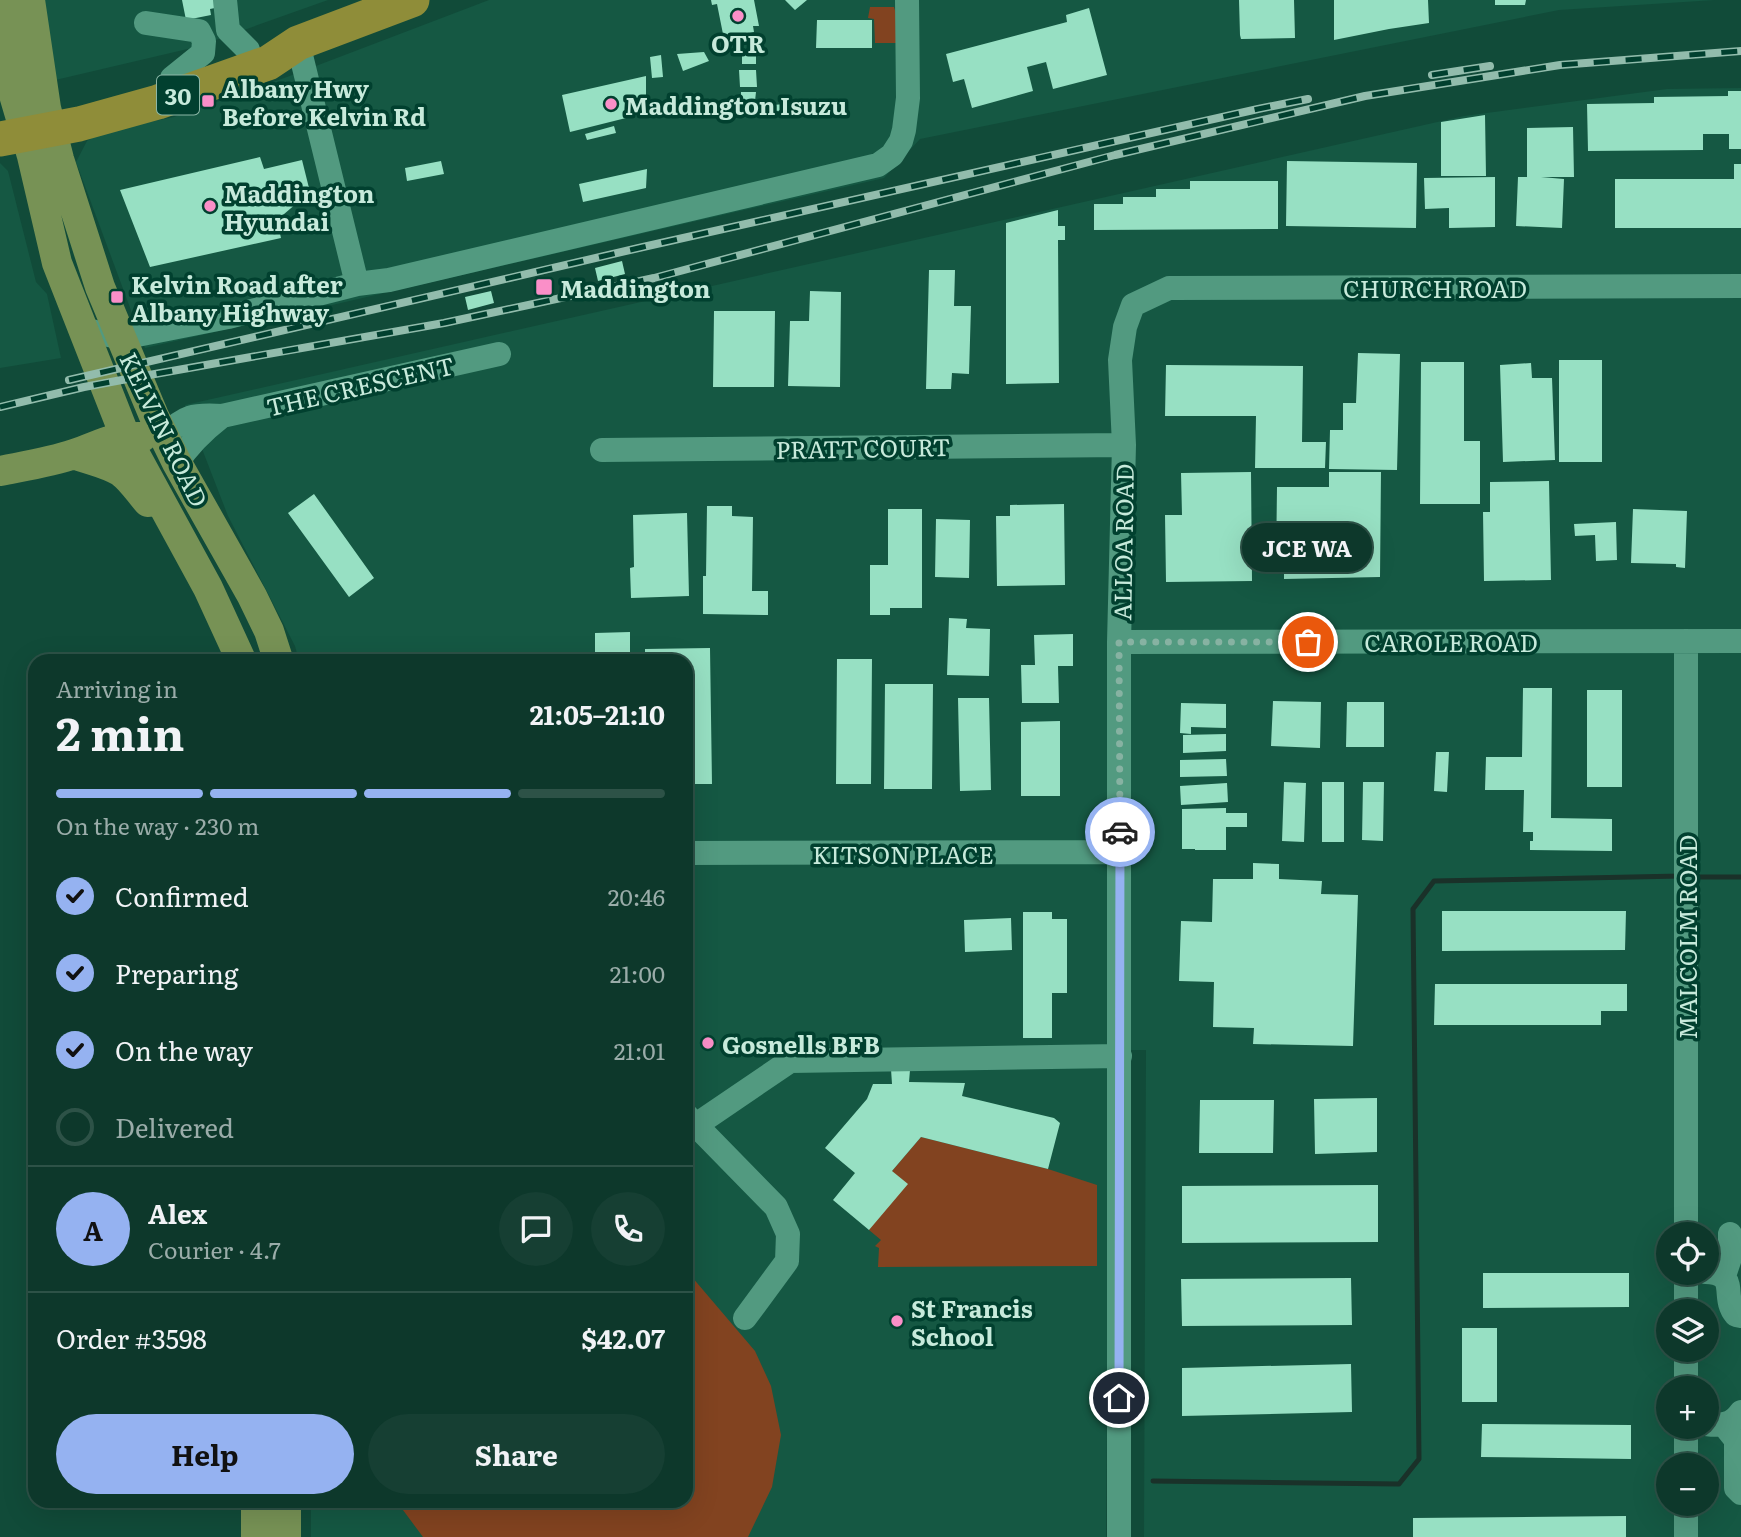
<!DOCTYPE html>
<html lang="en">
<head>
<meta charset="utf-8">
<style>
	body { margin:0; font-family:Literata,serif; background:#163f33; color:#f1f3f6; height:100vh; display:flex; flex-direction:column; font-size:26px; white-space:nowrap }
	* { box-sizing:border-box; margin:0 }
	p { font-size:23px; color:#9aaca9 }
	.icon { flex:none; width:38px; height:38px; fill:none; stroke:currentColor; stroke-width:2; stroke-linecap:round; stroke-linejoin:round }
	.map { position:relative; flex:1; overflow:hidden }
	.details { position:absolute; left:28px; top:654px; width:665px; height:854px; display:flex; flex-direction:column; background:#0d382b; border-radius:21px; box-shadow:0 7px 28px #0002,0 0 0 2px #2d5247 }
	.details>* { flex:none }
	.tools { position:absolute; left:1656px; top:1222px; display:grid; gap:14px }
	.tools a { display:grid; place-items:center; width:63px; height:63px; border-radius:50%; background:#0d382b; box-shadow:0 7px 28px #0002,0 0 0 2px #2d5247; font-size:35px }
	.pin { position:absolute; display:grid; place-items:center; width:60px; height:60px; color:#fff; margin:-30px; border:4px solid #fff; border-radius:50%; box-shadow:0 2px 7px #0007 }
	.courier { position:absolute; display:grid; place-items:center; width:70px; height:70px; margin:-35px; border:5px solid #95b2f1; border-radius:50%; background:#fff; color:#222; box-shadow:0 2px 9px #0007 }
	.bubble { position:absolute; height:49px; border-radius:24px; background:#0d382b; box-shadow:0 7px 28px #0002,0 0 0 2px #2d5247; font-size:23px; font-weight:700; line-height:49px; text-align:center }
	.summary em { font-style:normal; font-weight:700 }
	.summary div { display:flex; flex-direction:column-reverse }
	.summary { display:flex; align-items:center; justify-content:space-between; height:119px; padding:0 28px }
	h1 { font-size:46px; font-weight:700; line-height:52px }
	.bar { display:grid; grid-template-columns:repeat(4,1fr); gap:10px 7px; align-content:center; height:84px; padding:0 28px }
	.bar i { height:9px; border-radius:5px; background:#2d5247 }
	.bar .selected { background:#95b2f1 }
	.bar p { grid-column:span 4 }
	.line { display:flex; align-items:center; gap:18px; padding:0 28px; border-top:2px solid #2d5247 }
	.line div { flex:1 }
	.round { display:grid; place-items:center; flex:none; width:74px; height:74px; border-radius:37px; background:#163f33 }
	ol { padding:0 28px; list-style:none }
	li { display:flex; align-items:center; gap:21px; height:77px }
	li p { margin-inline-start:auto }
	li .icon { padding:7px; border-radius:50%; background:#95b2f1; color:#111; stroke-width:4 }
	li:last-child { color:#9aaca9 }
	li i { width:38px; height:38px; border:4px solid #2d5247; border-radius:50% }
	.cta { display:flex; gap:14px; margin-top:auto; padding:14px 28px }
	.cta a { flex:1; height:80px; border-radius:42px; background:#95b2f1; color:#111; font-size:28px; font-weight:700; line-height:80px; text-align:center }
	.cta a+a { background:#163f33; color:#f1f3f6 }
	.map>svg:first-child { display:block }
	.built { fill:#155843; fill-rule:evenodd }
	.green { fill:#824320 }
	.lines { fill:none; stroke-linecap:round; stroke-linejoin:round }
	.stream { stroke:#1a3129; stroke-width:5 }
	.building { fill:#97e0c3 }
	.minor { stroke:#529a80; stroke-width:24 }
	.major { stroke:#779255; stroke-width:30 }
	.highway { stroke:#8f8d39; stroke-width:35 }
	.rail-casing { stroke:#92bcac; stroke-width:8 }
	.rail { stroke:#01402f; stroke-width:5; stroke-dasharray:16; stroke-linecap:butt }
	.done { stroke:#87b2a2; stroke-width:7; stroke-dasharray:0 12.6 }
	.route { stroke:#95b2f1; stroke-width:9 }
	.poi-dot { fill:#fa8fc8; stroke:#01402f; stroke-width:2.5 }
	.labels { text-anchor:middle; dominant-baseline:central; stroke-width:7; stroke-linejoin:round; paint-order:stroke }
	.shield { fill:#01402f; stroke:#8cb7a7; stroke-width:2 }
	.shield-label { font-size:23px; font-weight:bold; fill:#c7eadb }
	.poi-label { font-size:24px; font-weight:bold; fill:#c7eadb; stroke:#01402f; text-anchor:start }
	.street-label { font-size:24px; fill:#c7eadb; stroke:#01402f }
</style>
</head>
<body>
<div class="map">
<svg width="1741" height="1537" viewBox="0 0 1741 1537">
	<rect width="100%" height="100%" fill="#114b39"/>
	<path class="built" d="M0,0H328L196,47L0,93Z
		M489,0H1715L1559,10L920,139L884,178L145,348L76,162L87,141L101,132L174,117L287,77Z
		M1741,88V1537H1144L1146,1050L781,1052L701,1113L686,1098V662L299,661L295,646L228,516L185,405L1464,116L1667,89ZM1668,1234H1706V1272H1668ZM1668,1311H1706V1349H1668ZM1668,1388H1706V1426H1668ZM1668,1465H1706V1503H1668Z
		M0,163L8,171L36,282L47,294L61,358L0,368Z
		M1110,1064L1106,1537H311V1502H686V1141L788,1071Z"/>
	<path class="green" d="M870,7H894L897,17V43H875L874,19L868,18Z
		M921,1137L1048,1169L1097,1185V1266L878,1267L879,1248L875,1246L881,1240L869,1230L892,1171Z
		M686,1270L755,1351L771,1386L781,1435L772,1487L748,1537H423L397,1502H686Z"/>
	<g class="lines">
		<path class="stream" d="M1694,877H1741
			M1153,1481L1399,1484L1419,1459L1413,909L1434,881L1681,876"/>
	</g>
	<path class="building" d="M182,0H218L220,7L210,9L211,15L186,20Z
		M711,0H754L759,26H753L754,32L724,39L717,4L712,5Z
		M785,0H807L795,10Z
		M1239,0H1294L1295,38L1241,39L1240,35Z
		M1334,0H1428L1429,23L1389,29L1334,40Z
		M1495,0H1526L1525,5H1495Z
		M1089,8L1107,75L1053,89L1046,62L1027,67L1033,91L972,108L964,79L953,82L946,54L1067,22L1066,15Z
		M817,20H872V48H816Z
		M742,51H756V64H742Z
		M704,52L709,61L683,71L677,54Z
		M661,55L663,77L652,78L650,57Z
		M739,70H756L757,87H740Z
		M646,76V113L570,132L562,95Z
		M1728,91H1741V149H1729V134H1703V150L1588,151L1587,104L1654,103V97L1728,96Z
		M741,92H756L755,101L741,100Z
		M790,104L791,116L770,117L769,105Z
		M1485,115L1486,176H1441V122Z
		M614,126L616,133L587,140L585,134Z
		M1573,127L1574,177H1541L1564,179L1562,228L1516,226L1518,177H1527V128Z
		M260,157L264,169L302,160L310,192L277,220L281,238L150,267L120,190Z
		M441,161L444,174L407,181L405,168Z
		M1287,161L1417,163L1416,228L1286,226Z
		M1734,164H1741V228H1615V179H1734Z
		M647,169L646,188L583,202L579,184Z
		M1495,177V227L1449,228V208L1425,209L1424,178Z
		M1190,181H1278V229L1094,230V204H1123V197H1156V189H1190Z
		M1058,210V226H1065V240H1058L1059,383L1006,384V223Z
		M622,261L625,274L598,281L595,268Z
		M929,270H955L954,306H971L969,374L952,373L951,389H926Z
		M491,291L494,303L468,310L465,297Z
		M810,291L841,292L840,387L788,386L790,321H809Z
		M714,311H775L774,387H713Z
		M1358,353L1400,354L1397,470L1329,469L1330,430H1343V403H1356Z
		M1559,360H1602V462H1559Z
		M1421,362H1464V441H1480V504H1420Z
		M1531,363L1532,378H1552L1555,460L1503,462L1500,365Z
		M1166,365L1303,366L1302,442H1326L1325,468H1255L1256,416H1165Z
		M1251,472L1252,581L1166,582L1165,515H1182L1181,473Z
		M1329,472H1381L1380,577L1284,579V566H1276L1277,487H1329Z
		M1549,481L1551,580L1484,581L1483,512H1490V482Z
		M314,494L374,578L349,597L288,513Z
		M1064,504L1065,585L997,586L996,516H1010V505Z
		M707,506H732V516L753,517L752,591H768V615L703,614V576H706Z
		M888,509H922V608H890V615H870V565H888Z
		M1633,509L1687,511L1685,568L1676,567V564L1631,563Z
		M687,513L689,596L631,598L630,568L634,567L633,515Z
		M936,519L970,520L969,578L935,577Z
		M1616,522L1617,560L1596,561L1595,535L1575,536L1574,524Z
		M949,618L967,619L966,628L990,629L989,676L947,675Z
		M630,632V662H595V633Z
		M1073,634V666H1058L1059,703H1022L1021,665H1035L1034,635Z
		M710,648L712,784H686V662H645V649Z
		M837,659H872L871,784H836Z
		M885,684H933L932,789H884Z
		M1523,688H1552L1551,818L1612,819V851L1530,850V841H1533V832H1523L1524,790H1485L1486,757H1522Z
		M1587,690H1622V787H1587Z
		M958,698H989L991,790L960,791Z
		M1273,701L1321,702L1320,748L1271,746Z
		M1347,702H1384V747H1346Z
		M1181,703L1226,704V728L1191,727V734L1180,733Z
		M1060,721V796H1021V722Z
		M1226,734V751L1183,753V735Z
		M1436,752H1449L1447,792L1434,791Z
		M1226,759L1227,776L1180,777V760Z
		M1284,782L1306,783L1304,842L1282,841Z
		M1322,782H1344V842H1322Z
		M1363,782H1384L1383,841L1362,840Z
		M1227,783L1228,802L1181,805L1180,786Z
		M1226,808V813H1247V827H1226V850H1195V849H1182V809Z
		M1253,863L1279,864V879L1322,881L1321,894L1358,895L1353,1046L1253,1044L1254,1028L1213,1027L1214,982L1179,981L1181,921L1212,922L1213,879H1253Z
		M1442,911H1626L1625,950L1442,951Z
		M1023,912H1052V919H1067V993H1052V1038H1023Z
		M1011,918L1012,950L965,952L964,920Z
		M1435,984H1627V1011H1601V1025H1434Z
		M891,1069L910,1070L909,1082L965,1083L962,1096L1054,1118L1060,1123L1048,1169L921,1137L892,1171L908,1184L869,1230L833,1200L855,1173L825,1148L867,1099L873,1084H892Z
		M1377,1098V1152L1315,1154L1314,1099Z
		M1200,1100H1274L1273,1153H1199Z
		M1378,1185V1242L1182,1243V1186Z
		M1483,1273H1629V1307L1483,1308Z
		M1351,1278L1352,1325L1182,1326L1181,1279Z
		M1462,1328H1497V1402H1462Z
		M1351,1364L1352,1412L1182,1416V1368Z
		M1482,1424L1631,1425V1459L1481,1457Z
		M1626,1516V1537H1413V1518Z"/>
	<g class="lines">
		<path class="minor" d="M225,0L228,30L248,50
			M146,23L199,31L204,41L203,53L172,78
			M298,43L357,284
			M82,329L122,338L228,317L357,284L389,280L878,165L892,155L901,141L904,130L908,98L907,0
			M164,436C185,416 193,414 222,416L499,354
			M602,450L1124,445
			M177,463C189,444 204,430 222,416
			M1686,641V1234
			M1119,642L1741,641
			M686,853L1120,852
			M686,1115L776,1207L788,1234L787,1261L745,1318
			M696,1125L790,1061L1120,1056
			M1686,1272V1311
			M1706,1272C1741,1274 1720,1297 1736,1315L1741,1316
			M1724,1276L1730,1258V1234
			M1686,1349V1388
			M1706,1424C1721,1426 1732,1425 1741,1412
			M1724,1425L1736,1440V1488L1741,1493
			M1686,1465V1426
			M1119,1537V642L1124,445L1120,360L1125,327L1133,305L1169,288L1741,286
			M1686,1537V1503"/>
		<path class="major" d="M30,0L46,108L59,159L100,287L154,416L177,463L252,596L269,631L279,662
			M0,1L14,95L32,156L57,263L125,436L208,588L242,662
			M74,454C89,460 107,463 121,472C132,480 139,492 148,502
			M0,471C25,466 51,462 74,454C101,445 112,436 142,437
			M256,1537V1502
			M286,1537V1502"/>
		<path class="highway" d="M0,139L79,124L158,102L259,66L268,63L298,43L412,0"/>
		<defs>
			<path id="rail" d="M1432,75L1490,66
				M69,380L643,247L1258,109L1308,99
				M0,407L84,387L138,377L444,323L654,278L1115,155L1365,96L1560,65L1741,51"/>
		</defs>
		<use href="#rail" class="rail-casing"/>
		<use href="#rail" class="rail"/>
	</g>
	<g class="lines">
		<path class="done" d="M1120,832L1119,642H1308"/>
		<path class="route" d="M1119,1398L1120,832"/>
	</g>
	<g class="poi-dot">
		<circle cx="738" cy="16" r="7"/>
		<rect x="201" y="94" width="14" height="14" rx="3.5"/>
		<circle cx="611" cy="104" r="7"/>
		<circle cx="210" cy="206" r="7"/>
		<rect x="535" y="278" width="18" height="18" rx="3.5"/>
		<rect x="110" y="290" width="14" height="14" rx="3.5"/>
		<circle cx="708" cy="1043" r="7"/>
		<circle cx="897" cy="1321" r="7"/>
	</g>
	<g class="labels">
		<rect class="shield" x="157" y="75.5" width="42" height="39" rx="5"/>
		<g class="shield-label">
			<text x="178" y="95">30</text>
		</g>
		<g class="poi-label">
			<text x="738" y="42" text-anchor="middle">OTR</text>
			<text x="222" y="87">Albany Hwy<tspan x="222" dy="28">Before Kelvin Rd</tspan></text>
			<text x="625" y="104">Maddington Isuzu</text>
			<text x="224" y="192">Maddington<tspan x="224" dy="28">Hyundai</tspan></text>
			<text x="131" y="283">Kelvin Road after<tspan x="131" dy="28">Albany Highway</tspan></text>
			<text x="560" y="287">Maddington</text>
			<text x="722" y="1043">Gosnells BFB</text>
			<text x="911" y="1307">St Francis<tspan x="911" dy="28">School</tspan></text>
		</g>
		<g class="street-label">
			<text x="1435" y="287">CHURCH ROAD</text>
			<text transform="translate(360 385) rotate(-13)">THE CRESCENT</text>
			<text transform="translate(165 429) rotate(64)">KELVIN ROAD</text>
			<text transform="translate(863 447) rotate(-1)">PRATT COURT</text>
			<text transform="translate(1122 542) rotate(-89)">ALLOA ROAD</text>
			<text x="1451" y="641">CAROLE ROAD</text>
			<text x="903" y="853">KITSON PLACE</text>
			<text transform="translate(1686 937) rotate(-90)">MALCOLM ROAD</text>
		</g>
	</g>
</svg>
<div class="tools">
<a><svg class="icon" aria-label="locate" viewBox="0 0 24 24"><circle cx="12" cy="12" r="6"/><path d="M12 2v4M12 18v4M2 12h4M18 12h4"/></svg></a>
<a><svg class="icon" aria-label="layers" viewBox="0 0 24 24"><path d="M12 4l9 5-9 5-9-5zM3 14l9 5 9-5"/></svg></a>
<a>+</a>
<a>−</a>
</div>
<div class="pin" style="left:1308px;top:642px;background:#ea580c"><svg class="icon" aria-label="bag" viewBox="0 0 24 24"><path d="M5 8h14l-1 12H6zM9 8a3 3 0 0 1 6 0"/></svg></div>
<div class="pin" style="left:1119px;top:1398px;background:#1f2937"><svg class="icon" aria-label="home" viewBox="0 0 24 24"><path d="M3 11l9-7 9 7M6 9v11h12V9"/></svg></div>
<div class="courier" style="left:1120px;top:832px"><svg class="icon" aria-label="car" viewBox="0 0 24 24"><path d="M5 17H2v-5l4-1 3-4h7l3 4 3 1v5h-3M9 17h6M6 11h13"/><circle cx="7" cy="17" r="2"/><circle cx="17" cy="17" r="2"/></svg></div>
<div class="bubble" style="left:1242px;top:523px;width:130px">JCE WA</div>
<section class="details">
<div class="summary"><div><h1>2 min</h1><p>Arriving in</p></div><em>21:05–21:10</em></div>
<div class="bar"><i class="selected"></i><i class="selected"></i><i class="selected"></i><i></i><p>On the way · 230 m</p></div>
<ol>
<li><svg class="icon" aria-label="check" viewBox="0 0 24 24"><path d="M5 12l5 5 9-10"/></svg>Confirmed<p>20:46</p></li>
<li><svg class="icon" aria-label="check" viewBox="0 0 24 24"><path d="M5 12l5 5 9-10"/></svg>Preparing<p>21:00</p></li>
<li><svg class="icon" aria-label="check" viewBox="0 0 24 24"><path d="M5 12l5 5 9-10"/></svg>On the way<p>21:01</p></li>
<li><i></i>Delivered</li>
</ol>
<div class="line" style="height:126px"><b class="round" style="background:#95b2f1;color:#111">A</b><div><b>Alex</b><p>Courier · 4.7</p></div><a class="round"><svg class="icon" aria-label="chat" viewBox="0 0 24 24"><path d="M4 5h16v11H9l-5 4z"/></svg></a><a class="round"><svg class="icon" aria-label="phone" viewBox="0 0 24 24"><path d="M5 4h4l2 5-3 2q2 4 5 5l2-3 5 2v4C11 20 4 13 5 4z"/></svg></a></div>
<div class="line" style="height:91px"><div>Order #3598</div><b>$42.07</b></div>
<div class="cta"><a>Help</a><a>Share</a></div>
</section>
</div>
</body>
</html>
